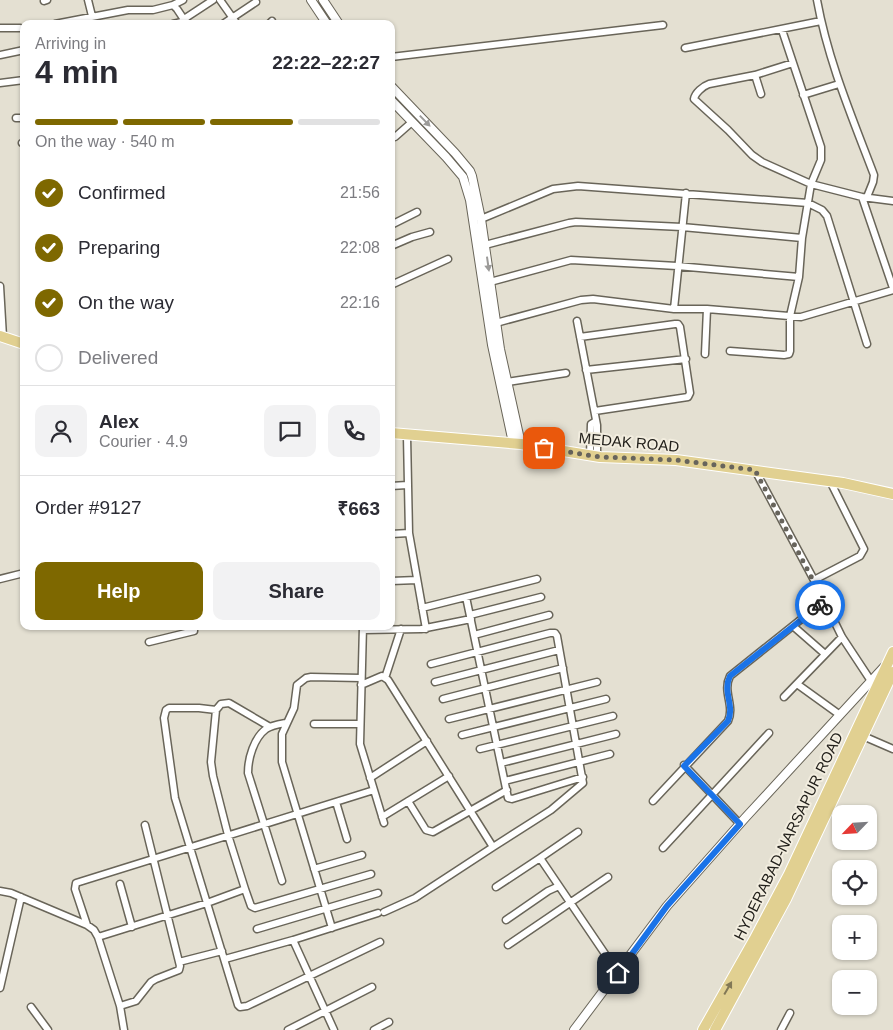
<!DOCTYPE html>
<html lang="en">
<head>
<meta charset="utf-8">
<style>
	body { margin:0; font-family:Arial,sans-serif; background:#f2f2f3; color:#2b2b33; height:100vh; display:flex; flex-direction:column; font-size:19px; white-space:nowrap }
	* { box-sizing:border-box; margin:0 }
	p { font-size:16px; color:#7c7c81 }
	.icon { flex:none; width:28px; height:28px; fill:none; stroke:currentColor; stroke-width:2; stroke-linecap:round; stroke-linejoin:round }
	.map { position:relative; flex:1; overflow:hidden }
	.side { position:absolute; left:20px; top:20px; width:375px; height:610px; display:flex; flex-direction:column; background:#fff; border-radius:10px; box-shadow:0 1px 4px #0004 }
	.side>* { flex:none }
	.needle { width:32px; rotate:245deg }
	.buttons { position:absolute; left:832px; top:805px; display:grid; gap:10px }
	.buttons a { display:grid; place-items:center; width:45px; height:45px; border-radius:10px; background:#fff; box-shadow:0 1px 4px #0004; font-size:25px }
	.pin { position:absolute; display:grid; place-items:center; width:42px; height:42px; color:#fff; margin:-21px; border-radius:10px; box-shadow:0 2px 8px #0006 }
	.courier { position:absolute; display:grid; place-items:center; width:50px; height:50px; margin:-25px; border:4px solid #1a73e8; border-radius:50%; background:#fff; color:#222; box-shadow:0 1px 6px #0007 }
	.overview em { font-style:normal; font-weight:700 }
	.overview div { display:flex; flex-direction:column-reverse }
	.overview { display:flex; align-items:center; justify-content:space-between; height:85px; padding:0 15px }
	h1 { font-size:32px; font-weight:700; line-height:38px }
	.bar { display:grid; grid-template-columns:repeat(4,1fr); gap:8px 5px; align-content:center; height:60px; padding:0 15px }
	.bar i { height:6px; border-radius:4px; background:#e1e1e2 }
	.bar .active { background:#7e6800 }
	.bar p { grid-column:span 4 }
	.line { display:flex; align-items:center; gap:12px; padding:0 15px; border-top:1px solid #e1e1e2 }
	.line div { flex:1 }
	.round { display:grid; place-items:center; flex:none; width:52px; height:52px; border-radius:10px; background:#f2f2f3 }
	ol { padding:0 15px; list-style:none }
	li { display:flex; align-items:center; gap:15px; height:55px }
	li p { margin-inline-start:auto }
	li .icon { padding:5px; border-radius:50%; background:#7e6800; color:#fff; stroke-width:4 }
	li:last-child { color:#7c7c81 }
	li i { width:28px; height:28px; border:2px solid #e1e1e2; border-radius:50% }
	.primary-button { display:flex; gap:10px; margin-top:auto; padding:10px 15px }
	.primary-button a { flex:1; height:58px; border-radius:10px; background:#7e6800; color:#fff; font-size:20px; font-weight:700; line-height:58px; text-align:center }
	.primary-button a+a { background:#f2f2f3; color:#2b2b33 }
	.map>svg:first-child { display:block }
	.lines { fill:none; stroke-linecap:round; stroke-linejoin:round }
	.minor-casing { stroke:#696559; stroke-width:9 }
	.tertiary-casing { stroke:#696559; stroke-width:10 }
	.primary-casing { stroke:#fff; stroke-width:12 }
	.minor { stroke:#fff; stroke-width:6 }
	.tertiary { stroke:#fff; stroke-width:8 }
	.primary { stroke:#e1d091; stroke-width:10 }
	.oneway { fill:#9c9b99 }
	.oneway2 { fill:#827856 }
	.done { stroke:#67645c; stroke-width:5; stroke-dasharray:0 9 }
	.route { stroke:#1a73e8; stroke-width:6 }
	.labels { text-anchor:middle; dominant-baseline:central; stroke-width:4; stroke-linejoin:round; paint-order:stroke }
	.street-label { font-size:15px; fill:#23211c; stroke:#f2eddf }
</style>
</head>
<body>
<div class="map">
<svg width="893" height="1030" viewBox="0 0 893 1030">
	<rect width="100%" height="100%" fill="#e4e0d2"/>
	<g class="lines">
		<defs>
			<path id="minor" d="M88,0L92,16
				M220,0L237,24
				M817,0C828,61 852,117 874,175L873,182L867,197
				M44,1L47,0
				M173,5L183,0
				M184,19L213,0
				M55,24L128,10H153L173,5L177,9L187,24
				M173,24L186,21
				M223,24L256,2
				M269,24L272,21
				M0,28H20
				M685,48L821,21
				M0,55L24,50
				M391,57L663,25
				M793,63L755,75L709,84C703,86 695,93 694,99L728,130L752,155L762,162L811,184L862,197L893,201
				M755,75L761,94
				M0,83L24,80
				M803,95L839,84
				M16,118H24
				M395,137L412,122
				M22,143L24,142
				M862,197L893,288
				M481,219L553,189L578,186L808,203L822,210L827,216L867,344
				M391,225L417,212
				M485,245L569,223L576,222L682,227L802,238
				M391,246L412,237L430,232
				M490,282L571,260L677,266L799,277
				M391,285L448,259
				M0,286L3,337
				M674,309L686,193
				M577,321L597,425V456
				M496,323L581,300L593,299L674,309H707L801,317L893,290
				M580,337L675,324H678L680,327L690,393L688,397L595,411
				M730,351L784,355L789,354L790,351V316L799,277L802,238L811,184L821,160V147L782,30
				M705,354L707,309
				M586,370L686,359
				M507,382L566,373
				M407,436L409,533L426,629
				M590,455L591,424L596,421
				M755,470L814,580L842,637L871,681
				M391,486L407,485
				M391,534L409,533
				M0,579L24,573
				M814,580L860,556L864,549L830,481
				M391,581L417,580
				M466,597L508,798L512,799L583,777
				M422,608L537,579
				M470,615L541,597
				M793,626L825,654
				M363,630L421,629L471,619
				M474,635L549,615
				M149,642L194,631V626
				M385,678L401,629
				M435,682L559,650
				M797,684L840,715
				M361,685L382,676L388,680L493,847L551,810L583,783L557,636L555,633H550L431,664
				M784,697L842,637
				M443,699L563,668
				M216,710L199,708H169L166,710L164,718L175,798L238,1005L240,1007L247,1006L380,942
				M449,719L597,682
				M314,724H360
				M462,735L606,699
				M863,736L893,749
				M480,749L613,716
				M501,763L616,734
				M684,765L740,824
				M370,778L427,741
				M505,781L610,754
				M374,790L384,823
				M408,801L426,830L433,832L507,790
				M653,801L728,721C735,705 722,692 730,676L824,601
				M336,802L347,839
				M382,817L449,776
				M663,848L769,733
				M540,858L578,832
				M314,869L362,855
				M282,881L248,773C248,758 254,738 266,729C272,725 280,724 286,723
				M120,884L132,927
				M496,887L540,858L618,973
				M245,889L251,906L255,908L371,874
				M0,891L11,893L87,925L94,930L98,937L120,1006L124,1030
				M384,912L415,898L493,847
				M506,920L548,891L559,886
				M87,925L75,889L76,883L374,790L360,744L363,626
				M332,928L282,762V734L294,708L297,685L306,678L311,677L361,678
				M257,929L378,893
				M98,937L207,903L245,889L228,835L213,776L211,762L216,710L221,704L229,703L270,727
				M508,945L608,877
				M225,959L293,940
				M179,962L222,951
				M0,988L21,897
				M120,1006L136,1001L151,982L156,979L179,970L180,966L145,825
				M31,1007L48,1030
				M288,1030L372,987
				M334,1030L293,940L378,913
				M374,1030L389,1022
				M781,1030L790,1013"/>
			<path id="tertiary" d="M311,0L327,24
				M323,0L339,24
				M391,86L455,153L470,171L472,176L481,219L500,349L521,444
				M391,100L446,157L463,177L470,200L492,345L513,443
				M574,1030L667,906L745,818L884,667"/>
			<path id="primary" d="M0,336L24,344
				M391,433L521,444L600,457L676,460L843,483L893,494
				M703,1030L754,940L789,874L893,652
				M715,1030L786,899L893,672"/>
		</defs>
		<use href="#minor" class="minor-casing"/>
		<use href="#tertiary" class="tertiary-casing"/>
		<use href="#primary" class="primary-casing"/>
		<use href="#minor" class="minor"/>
		<use href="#tertiary" class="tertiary"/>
		<use href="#primary" class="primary"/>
	</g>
	<defs><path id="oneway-solid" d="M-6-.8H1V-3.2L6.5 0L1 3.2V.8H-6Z" transform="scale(1.25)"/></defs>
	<g class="oneway">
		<use href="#oneway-solid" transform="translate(425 121) rotate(46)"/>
		<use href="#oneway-solid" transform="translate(488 264) rotate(82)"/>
	</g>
	<use class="oneway2" href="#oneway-solid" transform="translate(728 988) rotate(-60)"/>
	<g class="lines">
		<path class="done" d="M544,448L600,457L676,460L755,470L824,601L820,605"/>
		<path class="route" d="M618,973L667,906L740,824L684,766L728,721C735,705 722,692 730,676L820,605"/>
	</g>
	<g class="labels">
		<g class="street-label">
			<text transform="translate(629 442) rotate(5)">MEDAK ROAD</text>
			<text transform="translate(788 836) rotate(-64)">HYDERABAD-NARSAPUR ROAD</text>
		</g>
	</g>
</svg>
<div class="buttons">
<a><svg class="needle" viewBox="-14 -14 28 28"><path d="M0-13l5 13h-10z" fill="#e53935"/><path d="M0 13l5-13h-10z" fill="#7c7c81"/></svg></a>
<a><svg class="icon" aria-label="locate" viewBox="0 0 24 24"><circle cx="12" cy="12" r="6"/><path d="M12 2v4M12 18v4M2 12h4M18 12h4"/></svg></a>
<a>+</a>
<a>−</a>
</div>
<div class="pin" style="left:544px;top:448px;background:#ea580c"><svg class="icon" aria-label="bag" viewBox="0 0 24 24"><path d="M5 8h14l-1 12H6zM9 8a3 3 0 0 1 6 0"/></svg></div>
<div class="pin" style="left:618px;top:973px;background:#1f2937"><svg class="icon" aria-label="home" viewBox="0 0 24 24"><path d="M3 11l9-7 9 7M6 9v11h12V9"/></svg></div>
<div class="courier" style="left:820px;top:605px"><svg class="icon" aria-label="bike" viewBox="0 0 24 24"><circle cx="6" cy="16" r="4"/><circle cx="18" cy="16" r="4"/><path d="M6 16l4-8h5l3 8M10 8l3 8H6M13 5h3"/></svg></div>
<section class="side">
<div class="overview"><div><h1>4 min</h1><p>Arriving in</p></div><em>22:22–22:27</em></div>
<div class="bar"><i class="active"></i><i class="active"></i><i class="active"></i><i></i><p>On the way · 540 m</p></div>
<ol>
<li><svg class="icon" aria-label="check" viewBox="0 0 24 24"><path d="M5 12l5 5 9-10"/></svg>Confirmed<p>21:56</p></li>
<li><svg class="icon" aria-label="check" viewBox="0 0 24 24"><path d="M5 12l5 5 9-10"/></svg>Preparing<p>22:08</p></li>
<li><svg class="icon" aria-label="check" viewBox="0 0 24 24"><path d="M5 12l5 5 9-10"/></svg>On the way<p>22:16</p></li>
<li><i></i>Delivered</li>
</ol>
<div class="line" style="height:90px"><a class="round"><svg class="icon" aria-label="person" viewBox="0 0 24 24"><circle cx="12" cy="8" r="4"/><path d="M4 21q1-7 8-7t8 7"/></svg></a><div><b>Alex</b><p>Courier · 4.9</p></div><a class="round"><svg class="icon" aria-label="chat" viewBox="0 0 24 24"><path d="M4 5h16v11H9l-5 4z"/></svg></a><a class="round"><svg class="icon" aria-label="phone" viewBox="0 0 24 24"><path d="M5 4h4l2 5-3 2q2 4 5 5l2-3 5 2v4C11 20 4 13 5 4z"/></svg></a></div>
<div class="line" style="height:65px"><div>Order #9127</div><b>₹663</b></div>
<div class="primary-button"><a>Help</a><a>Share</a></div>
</section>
</div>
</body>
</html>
